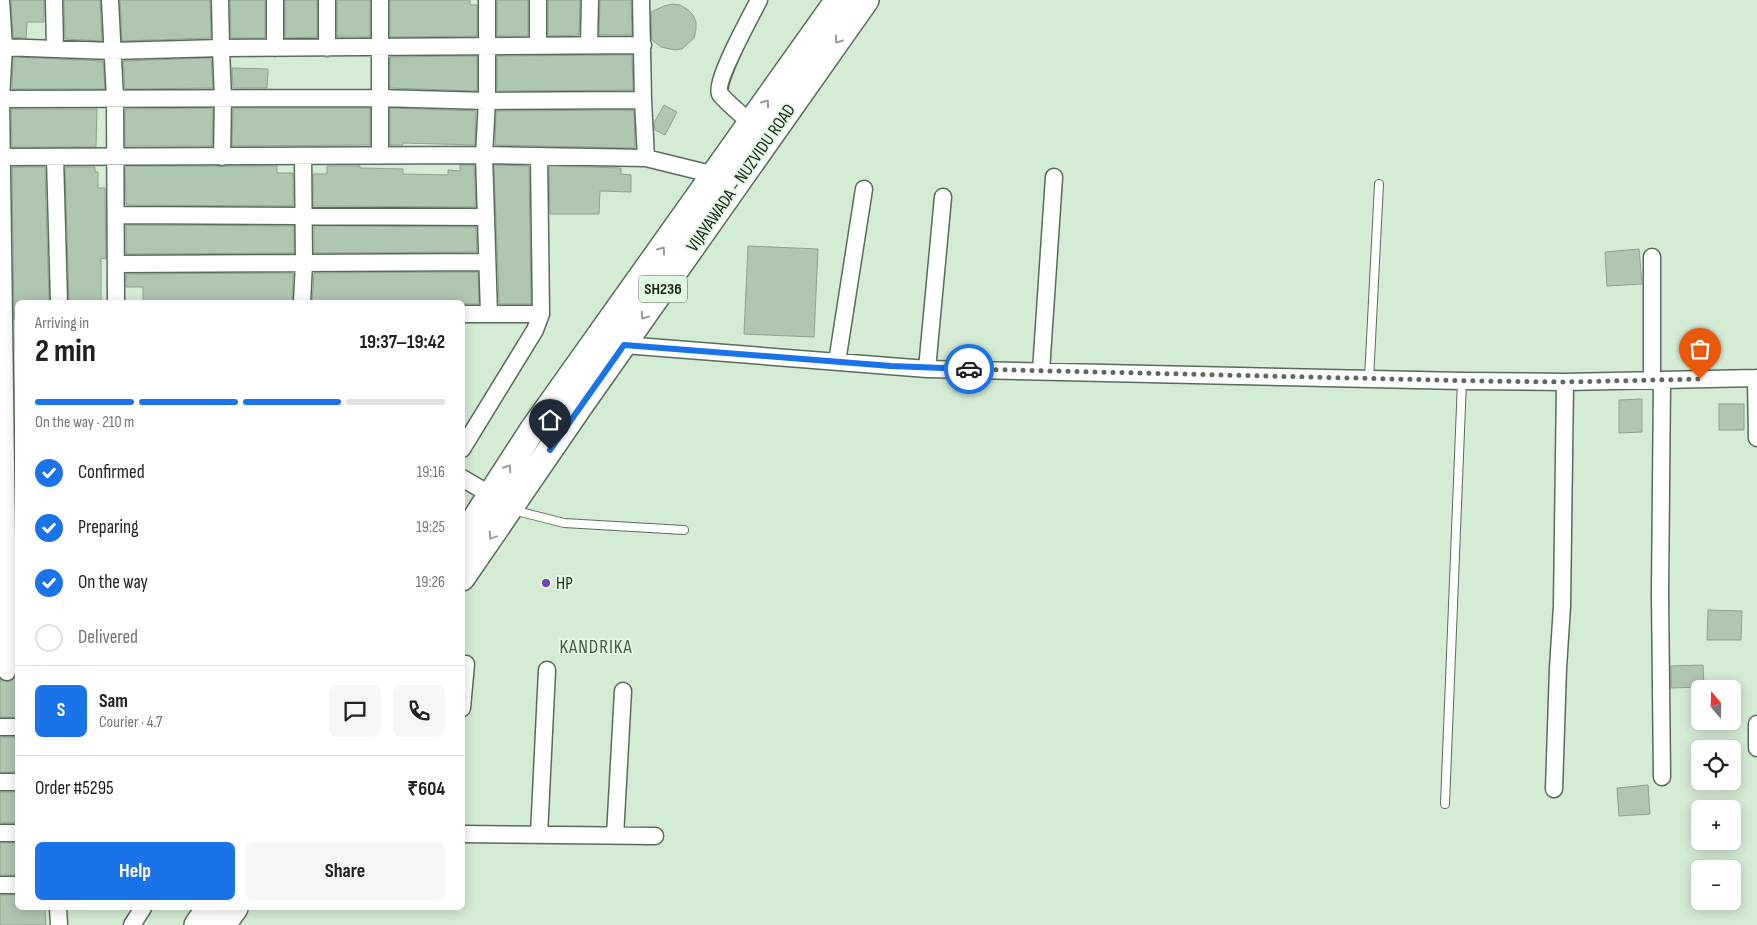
<!DOCTYPE html>
<html lang="en">
<head>
<meta charset="utf-8">
<style>
	body { margin:0; font-family:"Sofia Sans Condensed",sans-serif; background:#f6f6f6; color:#202124; height:100vh; display:flex; flex-direction:column; font-size:19px; white-space:nowrap }
	* { box-sizing:border-box; margin:0 }
	p { font-size:16px; color:#757577 }
	.icon { flex:none; width:28px; height:28px; fill:none; stroke:currentColor; stroke-width:2; stroke-linecap:round; stroke-linejoin:round }
	.map { position:relative; flex:1; overflow:hidden }
	.panel { position:absolute; left:15px; top:300px; width:450px; height:610px; display:flex; flex-direction:column; background:#fff; border-radius:8px; box-shadow:0 2px 12px #0003 }
	.panel>* { flex:none }
	.needle { width:32px; rotate:341deg }
	.controls { position:absolute; left:1691px; top:680px; display:grid; gap:10px }
	.controls a { display:grid; place-items:center; width:50px; height:50px; border-radius:8px; background:#fff; box-shadow:0 2px 12px #0003; font-size:25px }
	.pin { position:absolute; display:grid; place-items:center; width:42px; height:42px; color:#fff; margin:-51px -21px; border-radius:50% 50% 50% 0; rotate:-45deg; box-shadow:0 0 5px #0007 }
	.pin .icon { rotate:45deg }
	.courier { position:absolute; display:grid; place-items:center; width:50px; height:50px; margin:-25px; border:4px solid #1a73e8; border-radius:50%; background:#fff; color:#222; box-shadow:0 1px 6px #0007 }
	.headline em { font-style:normal; font-weight:700 }
	.headline div { display:flex; flex-direction:column-reverse }
	.headline { display:flex; align-items:center; justify-content:space-between; height:85px; padding:0 20px }
	h1 { font-size:32px; font-weight:700; line-height:38px }
	.bar { display:grid; grid-template-columns:repeat(4,1fr); gap:8px 5px; align-content:center; height:60px; padding:0 20px }
	.bar i { height:6px; border-radius:4px; background:#e0e0e0 }
	.bar .current { background:#1a73e8 }
	.bar p { grid-column:span 4 }
	.line { display:flex; align-items:center; gap:12px; padding:0 20px; border-top:1px solid #e0e0e0 }
	.line div { flex:1 }
	.round { display:grid; place-items:center; flex:none; width:52px; height:52px; border-radius:8px; background:#f6f6f6 }
	ol { padding:0 20px; list-style:none }
	li { display:flex; align-items:center; gap:15px; height:55px }
	li p { margin-inline-start:auto }
	li .icon { padding:5px; border-radius:50%; background:#1a73e8; color:#fff; stroke-width:4 }
	li:last-child { color:#757577 }
	li i { width:28px; height:28px; border:2px solid #e0e0e0; border-radius:50% }
	.action { display:flex; gap:10px; margin-top:auto; padding:10px 20px }
	.action a { flex:1; height:58px; border-radius:8px; background:#1a73e8; color:#fff; font-size:20px; font-weight:700; line-height:58px; text-align:center }
	.action a+a { background:#f6f6f6; color:#202124 }
	.map>svg:first-child { display:block }
	.building { fill:#afc6b0; stroke:#8ca28c }
	.lines { fill:none; stroke-linecap:round; stroke-linejoin:round }
	.lane-casing { stroke:#586d59; stroke-width:10 }
	.street-casing { stroke:#586d59; stroke-width:19 }
	.primary-casing { stroke:#586d59; stroke-width:28 }
	.lane { stroke:#fff; stroke-width:8 }
	.street { stroke:#fff; stroke-width:16 }
	.primary { stroke:#fff; stroke-width:25 }
	.oneway { stroke:#999d99 }
	.done { stroke:#5d6b5d; stroke-width:5; stroke-dasharray:0 9 }
	.route { stroke:#1a73e8; stroke-width:6 }
	.poi-dot { fill:#6c41b9; stroke:#e1f8e1; stroke-width:2 }
	.labels { text-anchor:middle; dominant-baseline:central; stroke-width:4; stroke-linejoin:round; paint-order:stroke }
	.shield { fill:#e1f8e1; stroke:#586558; stroke-width:1 }
	.shield-label { font-size:16px; font-weight:bold; fill:#1d261d }
	.street-label { font-size:18px; fill:#1d261d; stroke:#e1f8e1 }
	.poi-label { font-size:18px; fill:#1d261d; stroke:#e1f8e1; text-anchor:start }
	.neighbourhood-label { font-size:19px; letter-spacing:1px; fill:#465a46; stroke:#e1f8e1 }
</style>
</head>
<body>
<div class="map">
<svg width="1757" height="925" viewBox="0 0 1757 925">
	<rect width="100%" height="100%" fill="#d4ebd4"/>
	<path class="building" d="M11,0H44V22H27L26,38L13,37Z
		M64,0H100L102,41L65,39Z
		M120,0H210L211,38L122,41Z
		M230,0H265V38H231Z
		M285,0H317V37L285,38Z
		M337,0H370V37H337Z
		M390,0H470V5H477V36L390,37Z
		M497,0H528V36H497Z
		M548,0H580L579,35L548,36Z
		M600,0H631L632,35H599Z
		M672,4L680,5L687,9L693,15L696,22V30L694,38L682,49L675,50L661,47L652,40L651,12L664,6Z
		M632,55L633,90L497,91V56Z
		M477,56V91L390,88V57Z
		M13,57L103,61L105,89H12Z
		M211,58L213,88L125,89L123,61Z
		M232,68L268,69L267,88H233Z
		M664,105L677,112L665,135L655,130L654,123Z
		M213,108L212,146H125V109Z
		M233,108H370V145L232,146Z
		M390,108L476,111L475,145L403,143V145H390Z
		M11,109H97L96,147H12Z
		M634,110L635,148L495,145L496,111Z
		M460,165H474L476,207L313,206V174H327V166H360V168L403,169V174L448,175V170L460,171Z
		M494,165L529,166L531,304H499Z
		M125,166H277V173H293V206L126,205Z
		M549,166L621,168V174L631,175V192L600,191L599,214H550Z
		M12,167H45L49,302H18V319H14Z
		M65,167H95V172H98V188H105L106,259L101,258V302H69Z
		M126,225L294,226V253L126,254Z
		M314,226L476,227L477,252L314,253Z
		M748,246L818,249L814,337L744,334Z
		M1639,249L1642,284L1607,286L1605,252Z
		M478,272L479,304H462V302H312L314,273Z
		M293,273L292,302H143V287H126V274Z
		M1642,399V432L1619,433V400Z
		M1719,404H1744V430H1719Z
		M1708,610L1742,611L1741,640H1707Z
		M1703,665L1704,687L1671,688V666Z
		M16,677H18V717H0V679L7,682L12,680Z
		M0,737H18V772H0Z
		M1648,785L1650,814L1619,816L1617,788Z
		M0,792H17L18,823H0Z
		M0,843H18V875H0Z
		M0,895H18V908H45L46,925H0Z"/>
	<g class="lines">
		<defs>
			<path id="lane" d="M1369,379L1379,184
				M513,510L564,523L684,530
				M1445,804L1462,381"/>
			<path id="street" d="M1,0L4,47L1,99L7,537V672
				M54,0L55,49
				M110,0L115,98L116,302
				M275,0V48
				M327,0V48
				M487,0V101L484,155L489,314
				M538,0V46
				M641,0L643,100L646,158
				M589,45L590,0
				M0,47L112,51L221,48L220,0
				M0,99L379,98L487,101L643,100
				M752,124C744,117 725,101 720,94C714,82 752,14 759,0
				M380,155V0
				M0,157L484,155L646,158L715,175
				M55,157L59,302
				M222,157L223,99L221,48L643,45
				M116,215L485,217
				M116,264L487,262
				M302,302L304,263L303,156
				M462,314H541
				M624,345L927,369L1462,381L1565,382L1757,378
				M837,362L864,189
				M927,369L943,197
				M1041,371L1054,177
				M1756,378L1757,438
				M1652,380V257
				M462,449L535,330L541,314L539,156
				M462,478L491,495
				M462,708L466,664
				M0,727H18
				M1757,748V724
				M1662,777L1660,594L1662,380
				M0,782H18
				M1554,789L1558,668L1562,606L1565,382
				M0,833H18
				M462,834L655,836
				M539,835L547,670
				M615,836L623,691
				M0,885H18
				M58,908L59,925
				M132,925L143,908"/>
			<path id="primary" d="M462,539L533,429L838,0
				M462,578L580,406L866,0
				M197,925L209,908
				M223,925L235,908"/>
		</defs>
		<use href="#lane" class="lane-casing"/>
		<use href="#street" class="street-casing"/>
		<use href="#primary" class="primary-casing"/>
		<use href="#lane" class="lane"/>
		<use href="#street" class="street"/>
		<use href="#primary" class="primary"/>
	</g>
	<defs><path id="oneway-chevron" d="M-2-3.5L2.5 0L-2 3.5" fill="none" stroke-width="1.6" stroke-linecap="round" stroke-linejoin="round" transform="scale(1.25)"/></defs>
	<g class="oneway">
		<use href="#oneway-chevron" transform="translate(838 40) rotate(125)"/>
		<use href="#oneway-chevron" transform="translate(766 103) rotate(-54)"/>
		<use href="#oneway-chevron" transform="translate(662 250) rotate(-54)"/>
		<use href="#oneway-chevron" transform="translate(644 316) rotate(125)"/>
		<use href="#oneway-chevron" transform="translate(508 468) rotate(-57)"/>
		<use href="#oneway-chevron" transform="translate(492 536) rotate(124)"/>
	</g>
	<g class="lines">
		<path class="done" d="M969,369L1479,381L1565,382L1700,379"/>
		<path class="route" d="M550,450L624,345L891,366L969,369"/>
	</g>
	<circle class="poi-dot" cx="546" cy="583" r="5"/>
	<g class="labels">
		<rect class="shield" x="639" y="275.5" width="48" height="27" rx="4"/>
		<g class="shield-label">
			<text x="663" y="289">SH236</text>
		</g>
		<g class="street-label">
			<text transform="translate(741 178) rotate(-55)">VIJAYAWADA - NUZVIDU ROAD</text>
		</g>
		<g class="poi-label">
			<text x="556" y="583">HP</text>
		</g>
		<g class="neighbourhood-label">
			<text x="596" y="647">KANDRIKA</text>
		</g>
	</g>
</svg>
<div class="controls">
<a><svg class="needle" viewBox="-14 -14 28 28"><path d="M0-13l5 13h-10z" fill="#e53935"/><path d="M0 13l5-13h-10z" fill="#757577"/></svg></a>
<a><svg class="icon" aria-label="locate" viewBox="0 0 24 24"><circle cx="12" cy="12" r="6"/><path d="M12 2v4M12 18v4M2 12h4M18 12h4"/></svg></a>
<a>+</a>
<a>−</a>
</div>
<div class="pin" style="left:1700px;top:379px;background:#ea580c"><svg class="icon" aria-label="bag" viewBox="0 0 24 24"><path d="M5 8h14l-1 12H6zM9 8a3 3 0 0 1 6 0"/></svg></div>
<div class="pin" style="left:550px;top:450px;background:#1f2937"><svg class="icon" aria-label="home" viewBox="0 0 24 24"><path d="M3 11l9-7 9 7M6 9v11h12V9"/></svg></div>
<div class="courier" style="left:969px;top:369px"><svg class="icon" aria-label="car" viewBox="0 0 24 24"><path d="M5 17H2v-5l4-1 3-4h7l3 4 3 1v5h-3M9 17h6M6 11h13"/><circle cx="7" cy="17" r="2"/><circle cx="17" cy="17" r="2"/></svg></div>
<section class="panel">
<div class="headline"><div><h1>2 min</h1><p>Arriving in</p></div><em>19:37–19:42</em></div>
<div class="bar"><i class="current"></i><i class="current"></i><i class="current"></i><i></i><p>On the way · 210 m</p></div>
<ol>
<li><svg class="icon" aria-label="check" viewBox="0 0 24 24"><path d="M5 12l5 5 9-10"/></svg>Confirmed<p>19:16</p></li>
<li><svg class="icon" aria-label="check" viewBox="0 0 24 24"><path d="M5 12l5 5 9-10"/></svg>Preparing<p>19:25</p></li>
<li><svg class="icon" aria-label="check" viewBox="0 0 24 24"><path d="M5 12l5 5 9-10"/></svg>On the way<p>19:26</p></li>
<li><i></i>Delivered</li>
</ol>
<div class="line" style="height:90px"><b class="round" style="background:#1a73e8;color:#fff">S</b><div><b>Sam</b><p>Courier · 4.7</p></div><a class="round"><svg class="icon" aria-label="chat" viewBox="0 0 24 24"><path d="M4 5h16v11H9l-5 4z"/></svg></a><a class="round"><svg class="icon" aria-label="phone" viewBox="0 0 24 24"><path d="M5 4h4l2 5-3 2q2 4 5 5l2-3 5 2v4C11 20 4 13 5 4z"/></svg></a></div>
<div class="line" style="height:65px"><div>Order #5295</div><b>₹604</b></div>
<div class="action"><a>Help</a><a>Share</a></div>
</section>
</div>
</body>
</html>
